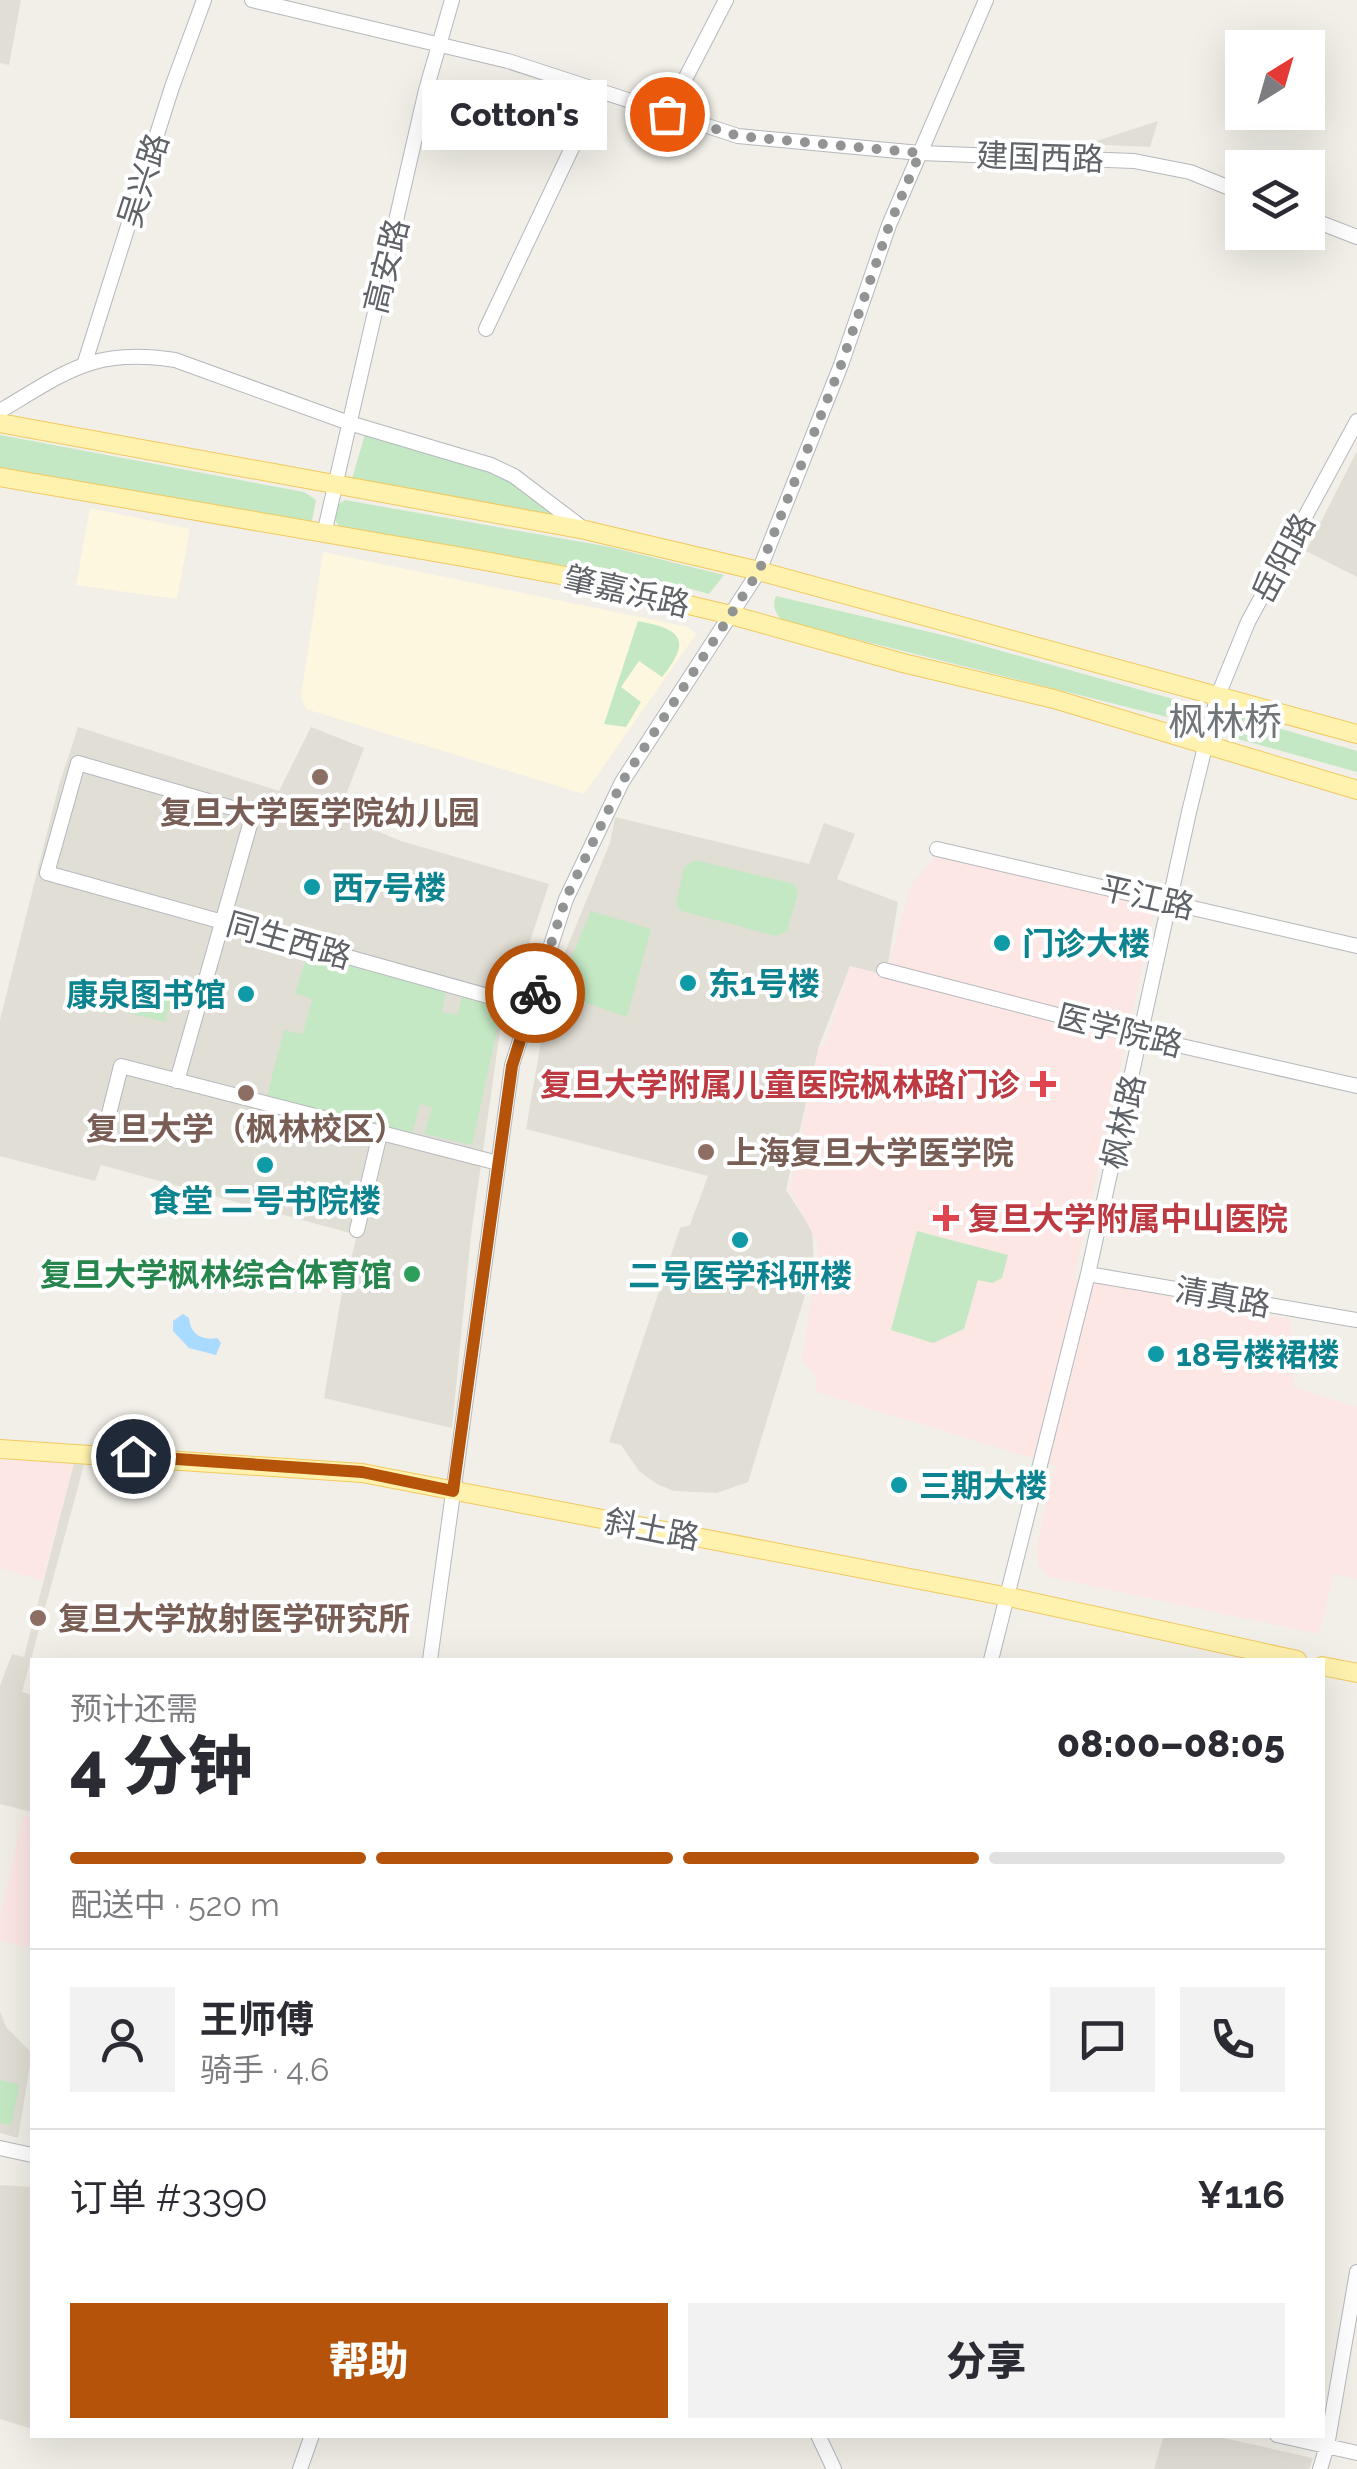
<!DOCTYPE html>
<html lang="zh">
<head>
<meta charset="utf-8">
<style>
	body { margin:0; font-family:Raleway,"Noto Sans SC",sans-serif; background:#f2f2f3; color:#2b2b33; height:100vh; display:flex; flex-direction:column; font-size:38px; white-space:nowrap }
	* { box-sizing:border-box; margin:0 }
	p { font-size:32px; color:#7c7c81 }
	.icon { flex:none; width:55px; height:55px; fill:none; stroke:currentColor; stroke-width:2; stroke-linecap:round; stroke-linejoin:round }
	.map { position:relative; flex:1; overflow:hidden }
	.sheet { position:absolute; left:30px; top:1658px; width:1295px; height:780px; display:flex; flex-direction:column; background:#fff; border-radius:0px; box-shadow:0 10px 40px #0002 }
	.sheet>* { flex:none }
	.needle { width:65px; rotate:37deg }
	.fabs { position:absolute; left:1225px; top:30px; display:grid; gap:20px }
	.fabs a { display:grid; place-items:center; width:100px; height:100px; border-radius:0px; background:#fff; box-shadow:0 10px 40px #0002; font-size:50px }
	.pin { position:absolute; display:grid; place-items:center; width:85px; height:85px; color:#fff; margin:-42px; border:5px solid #fff; border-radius:50%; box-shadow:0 2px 10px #0007 }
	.courier { position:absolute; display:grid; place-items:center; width:100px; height:100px; margin:-50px; border:8px solid #b45309; border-radius:50%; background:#fff; color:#222; box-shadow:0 2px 12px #0007 }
	.bubble { position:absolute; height:70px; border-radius:0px; background:#fff; box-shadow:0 10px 40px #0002; font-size:32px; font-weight:800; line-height:70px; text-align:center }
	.overview em { font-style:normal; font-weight:800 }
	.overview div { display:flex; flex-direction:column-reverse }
	.overview { display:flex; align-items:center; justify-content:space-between; height:170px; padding:0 40px }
	h1 { font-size:65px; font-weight:800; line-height:75px }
	.bar { display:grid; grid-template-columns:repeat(4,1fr); gap:15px 10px; align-content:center; height:120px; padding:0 40px }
	.bar i { height:12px; border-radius:8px; background:#e1e1e2 }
	.bar .selected { background:#b45309 }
	.bar p { grid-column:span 4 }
	.line { display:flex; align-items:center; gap:25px; padding:0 40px; border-top:2px solid #e1e1e2 }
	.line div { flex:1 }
	.round { display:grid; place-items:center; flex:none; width:105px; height:105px; border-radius:0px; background:#f2f2f3 }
	.primary-button { display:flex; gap:20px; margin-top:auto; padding:20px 40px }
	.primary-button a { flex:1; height:115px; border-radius:0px; background:#b45309; color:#fff; font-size:40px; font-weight:800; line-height:115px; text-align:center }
	.primary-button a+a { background:#f2f2f3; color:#2b2b33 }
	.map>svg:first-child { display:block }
	.commercial { fill:#fef7df }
	.education { fill:#e1ded5 }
	.medical { fill:#fce7e5 }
	.green { fill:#c4e8c4 }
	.water { fill:#a9daff }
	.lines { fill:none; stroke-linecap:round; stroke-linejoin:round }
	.minor-casing { stroke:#b5b8bc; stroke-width:16 }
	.major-casing { stroke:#f2c95f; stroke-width:20 }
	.minor { stroke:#fff; stroke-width:14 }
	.major { stroke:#fff2ae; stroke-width:18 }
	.done { stroke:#929494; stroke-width:10; stroke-dasharray:0 18 }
	.route { stroke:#b45309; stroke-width:12 }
	.education-dot { fill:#8d6e63; stroke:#fff; stroke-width:4 }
	.culture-dot { fill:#0f9aa8; stroke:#fff; stroke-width:4 }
	.health-dot { fill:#e0444e; stroke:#fff; stroke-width:4 }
	.leisure-dot { fill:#2e9e5b; stroke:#fff; stroke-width:4 }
	.labels { text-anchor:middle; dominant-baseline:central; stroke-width:8; stroke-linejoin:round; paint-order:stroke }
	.street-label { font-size:32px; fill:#5f6368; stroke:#fff }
	.education-label { font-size:32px; font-weight:bold; fill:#785e54; stroke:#fff }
	.culture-label { font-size:32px; font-weight:bold; fill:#0d838f; stroke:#fff; text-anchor:start }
	.health-label { font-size:32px; font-weight:bold; fill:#be3a42; stroke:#fff; text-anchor:end }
	.leisure-label { font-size:32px; font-weight:bold; fill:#27864d; stroke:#fff; text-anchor:end }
	.quarter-label { font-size:38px; fill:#70757a; stroke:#fff }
</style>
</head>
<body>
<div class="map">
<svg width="1357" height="2469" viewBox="0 0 1357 2469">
	<rect width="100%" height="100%" fill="#f1efe7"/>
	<path class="commercial" d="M90,508L190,529L177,599L76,585Z
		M323,552L688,627L696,634L584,794L306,709L301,697Z"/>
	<path class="education" d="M0,0H21L9,65L0,63Z
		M1158,121L1150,147L1087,144Z
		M1357,451V577L1306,551Z
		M78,727L279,791L311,727L364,748L338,815L401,841L549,884L500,1031L471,1235L452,1428L324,1398L341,1298L357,1235L101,1165L95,1181L0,1156V1020L59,785Z
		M615,817L809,864L824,823L855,834L837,879L898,902L886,976L850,966L819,1046L786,1190L812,1230L814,1266L748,1482L717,1493L674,1491L657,1484L639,1471L621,1445L609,1442L680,1228L690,1225L708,1176L526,1129L550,989L610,843Z
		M74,1463L84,1465L22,1692L32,1695V1812L0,1804V1686L12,1654L24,1657Z
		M0,2011L6,2027L32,2053L18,2138L0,2133Z
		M0,2185L32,2187V2429L0,2419Z
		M1164,2435H1210L1313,2458L1309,2469H1154Z"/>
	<path class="medical" d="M939,853L1156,904L1074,1279L1290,1319L1294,1387L1357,1407V1579L1334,1574L1319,1634L1049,1577L1039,1566L1037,1548L1055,1465L816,1392V1374L802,1362L819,1246L790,1190L819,1046H825L850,966L886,975L911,885Z
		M0,1460L74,1463L42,1581L0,1568Z
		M23,1816L32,1818V1948L0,1941V1919Z"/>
	<path class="green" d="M365,434L496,474L519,486L563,521L352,479Z
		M0,435L304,492L316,500L312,521L299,524L0,467Z
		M345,500L610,547L724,575L709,594L688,588L667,591L342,531L335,520L339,504Z
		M776,596L955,638L1187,703L1191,710L1188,718L1179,720L783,621C775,613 772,607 776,596Z
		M638,621C682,629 692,640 662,677L639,661L621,687L641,702L626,727L604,724Z
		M1237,716L1357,751V772L1231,737L1228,731L1231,721Z
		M695,860L794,884L798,893L787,931L776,936L681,911L676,904L684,867Z
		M591,911L651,929L627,1017L568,997L562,980Z
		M307,955L446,991L442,1012L457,1015L462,997L502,1008L472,1145L424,1134L432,1108L420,1104L412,1135L267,1096L284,1030L303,1034L312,999L295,993Z
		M134,979L174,989L165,1022L125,1012Z
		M917,1231L1008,1255L1002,1278L992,1283L978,1280L964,1329L933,1343L891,1330Z
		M0,2080L20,2085L11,2125L0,2123Z"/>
	<path class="water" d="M183,1314L189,1318C190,1334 202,1341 217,1338L221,1343L216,1355L189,1348L173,1331V1321Z"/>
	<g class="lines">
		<defs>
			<path id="minor" d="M252,0L508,61L738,136L920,153L1134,161L1190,172L1242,193
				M667,114L726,0
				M1308,218L1357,237
				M486,329L599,91
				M85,362L172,87L204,0
				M0,411C66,372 94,347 175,360L349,423L491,465L514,476L584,529
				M324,534L426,90L452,0
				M937,849L1357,946
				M884,970L1142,1037L1357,1086
				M177,1081L253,814L78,763L47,873L531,1008
				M108,1118L121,1066L498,1163
				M357,1230L380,1134
				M1088,1274L1357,1320
				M430,1660L512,1065L566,899L622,782L759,571L841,365L889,225L986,0
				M991,1660L1088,1274L1189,812L1217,698L1248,622L1357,421
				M0,2148L32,2155
				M818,2435L834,2469
				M1277,2435L1357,2453
				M300,2469L312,2435
				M1320,2469L1327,2446L1357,2272"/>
			<path id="major" d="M0,423L585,530L759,571L1357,734
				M0,477L463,557L566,576L731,615L903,663L1054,699L1357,790
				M0,1449L362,1473L1009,1597L1297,1660
				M1322,1666L1357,1673"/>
		</defs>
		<use href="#minor" class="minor-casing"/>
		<use href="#major" class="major-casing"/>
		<use href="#minor" class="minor"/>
		<use href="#major" class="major"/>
	</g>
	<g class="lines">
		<path class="done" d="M535,993L566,898L622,782L759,571L841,365L889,226L920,153L738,136L667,114"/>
		<path class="route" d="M133,1456L362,1472L453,1491L512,1066L535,993"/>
	</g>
	<g class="education-dot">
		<circle cx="320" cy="777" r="10"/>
		<circle cx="246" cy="1093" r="10"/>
		<circle cx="706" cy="1152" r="10"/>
		<circle cx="38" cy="1618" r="10"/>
	</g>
	<g class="culture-dot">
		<circle cx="312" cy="887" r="10"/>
		<circle cx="1002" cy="943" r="10"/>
		<circle cx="688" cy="983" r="10"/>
		<circle cx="246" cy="994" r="10"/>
		<circle cx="265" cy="1165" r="10"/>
		<circle cx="740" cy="1240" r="10"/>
		<circle cx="1156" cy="1354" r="10"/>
		<circle cx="899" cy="1485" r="10"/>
	</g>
	<g class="health-dot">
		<path d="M1038 1069h10v10h10v10h-10v10h-10v-10h-10v-10h10z"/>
		<path d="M941 1203h10v10h10v10h-10v10h-10v-10h-10v-10h10z"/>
	</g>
	<circle class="leisure-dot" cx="412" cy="1274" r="10"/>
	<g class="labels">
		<g class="street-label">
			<text transform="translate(1040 157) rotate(2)">建国西路</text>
			<text transform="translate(143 180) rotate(-72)">吴兴路</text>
			<text transform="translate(386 266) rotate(-76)">高安路</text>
			<text transform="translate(1283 558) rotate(-62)">岳阳路</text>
			<text transform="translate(627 591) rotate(13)">肇嘉浜路</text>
			<text transform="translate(1147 897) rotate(13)">平江路</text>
			<text transform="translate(289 940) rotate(16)">同生西路</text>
			<text transform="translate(1120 1030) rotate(14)">医学院路</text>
			<text transform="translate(1123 1122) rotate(-77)">枫林路</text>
			<text transform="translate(1223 1297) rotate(10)">清真路</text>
			<text transform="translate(652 1529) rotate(11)">斜土路</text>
		</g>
		<g class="education-label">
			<text x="320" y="812">复旦大学医学院幼儿园</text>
			<text x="246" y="1128">复旦大学（枫林校区）</text>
			<text x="726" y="1152" text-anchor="start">上海复旦大学医学院</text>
			<text x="58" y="1618" text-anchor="start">复旦大学放射医学研究所</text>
		</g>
		<g class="culture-label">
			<text x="332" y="887">西7号楼</text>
			<text x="1022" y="943">门诊大楼</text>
			<text x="708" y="983">东1号楼</text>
			<text x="226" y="994" text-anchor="end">康泉图书馆</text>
			<text x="265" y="1200" text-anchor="middle">食堂 二号书院楼</text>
			<text x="740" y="1275" text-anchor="middle">二号医学科研楼</text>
			<text x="1176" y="1354">18号楼裙楼</text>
			<text x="919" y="1485">三期大楼</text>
		</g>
		<g class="health-label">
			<text x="1020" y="1084">复旦大学附属儿童医院枫林路门诊</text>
			<text x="968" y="1218" text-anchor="start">复旦大学附属中山医院</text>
		</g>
		<g class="leisure-label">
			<text x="392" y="1274">复旦大学枫林综合体育馆</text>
		</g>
		<g class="quarter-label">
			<text x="1225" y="721">枫林桥</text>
		</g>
	</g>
</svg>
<div class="fabs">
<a><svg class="needle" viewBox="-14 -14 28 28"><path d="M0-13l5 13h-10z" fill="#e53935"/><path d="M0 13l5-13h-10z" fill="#7c7c81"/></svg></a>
<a><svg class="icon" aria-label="layers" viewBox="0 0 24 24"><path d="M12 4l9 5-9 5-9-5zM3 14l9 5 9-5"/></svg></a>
</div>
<div class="pin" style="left:667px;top:114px;background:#ea580c"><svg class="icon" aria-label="bag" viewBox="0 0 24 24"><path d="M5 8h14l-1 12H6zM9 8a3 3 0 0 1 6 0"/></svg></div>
<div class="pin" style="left:133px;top:1456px;background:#1f2937"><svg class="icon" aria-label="home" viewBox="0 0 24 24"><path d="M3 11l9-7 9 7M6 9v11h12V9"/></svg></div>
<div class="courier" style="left:535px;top:993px"><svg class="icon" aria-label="bike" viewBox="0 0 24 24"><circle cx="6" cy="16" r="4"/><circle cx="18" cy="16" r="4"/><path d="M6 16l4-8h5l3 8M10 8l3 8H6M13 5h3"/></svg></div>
<div class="bubble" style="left:422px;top:80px;width:185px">Cotton's</div>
<section class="sheet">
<div class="overview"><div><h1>4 分钟</h1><p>预计还需</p></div><em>08:00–08:05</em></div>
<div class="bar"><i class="selected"></i><i class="selected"></i><i class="selected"></i><i></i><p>配送中 · 520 m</p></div>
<div class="line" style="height:180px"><a class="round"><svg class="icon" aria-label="person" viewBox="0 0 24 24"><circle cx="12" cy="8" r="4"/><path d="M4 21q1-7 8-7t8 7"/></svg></a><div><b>王师傅</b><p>骑手 · 4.6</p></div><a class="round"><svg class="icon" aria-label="chat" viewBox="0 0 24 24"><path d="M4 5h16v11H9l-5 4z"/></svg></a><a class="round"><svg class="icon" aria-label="phone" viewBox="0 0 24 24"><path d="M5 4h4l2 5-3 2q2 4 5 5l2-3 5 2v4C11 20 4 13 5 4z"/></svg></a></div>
<div class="line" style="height:130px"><div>订单 #3390</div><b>¥116</b></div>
<div class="primary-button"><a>帮助</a><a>分享</a></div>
</section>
</div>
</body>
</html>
